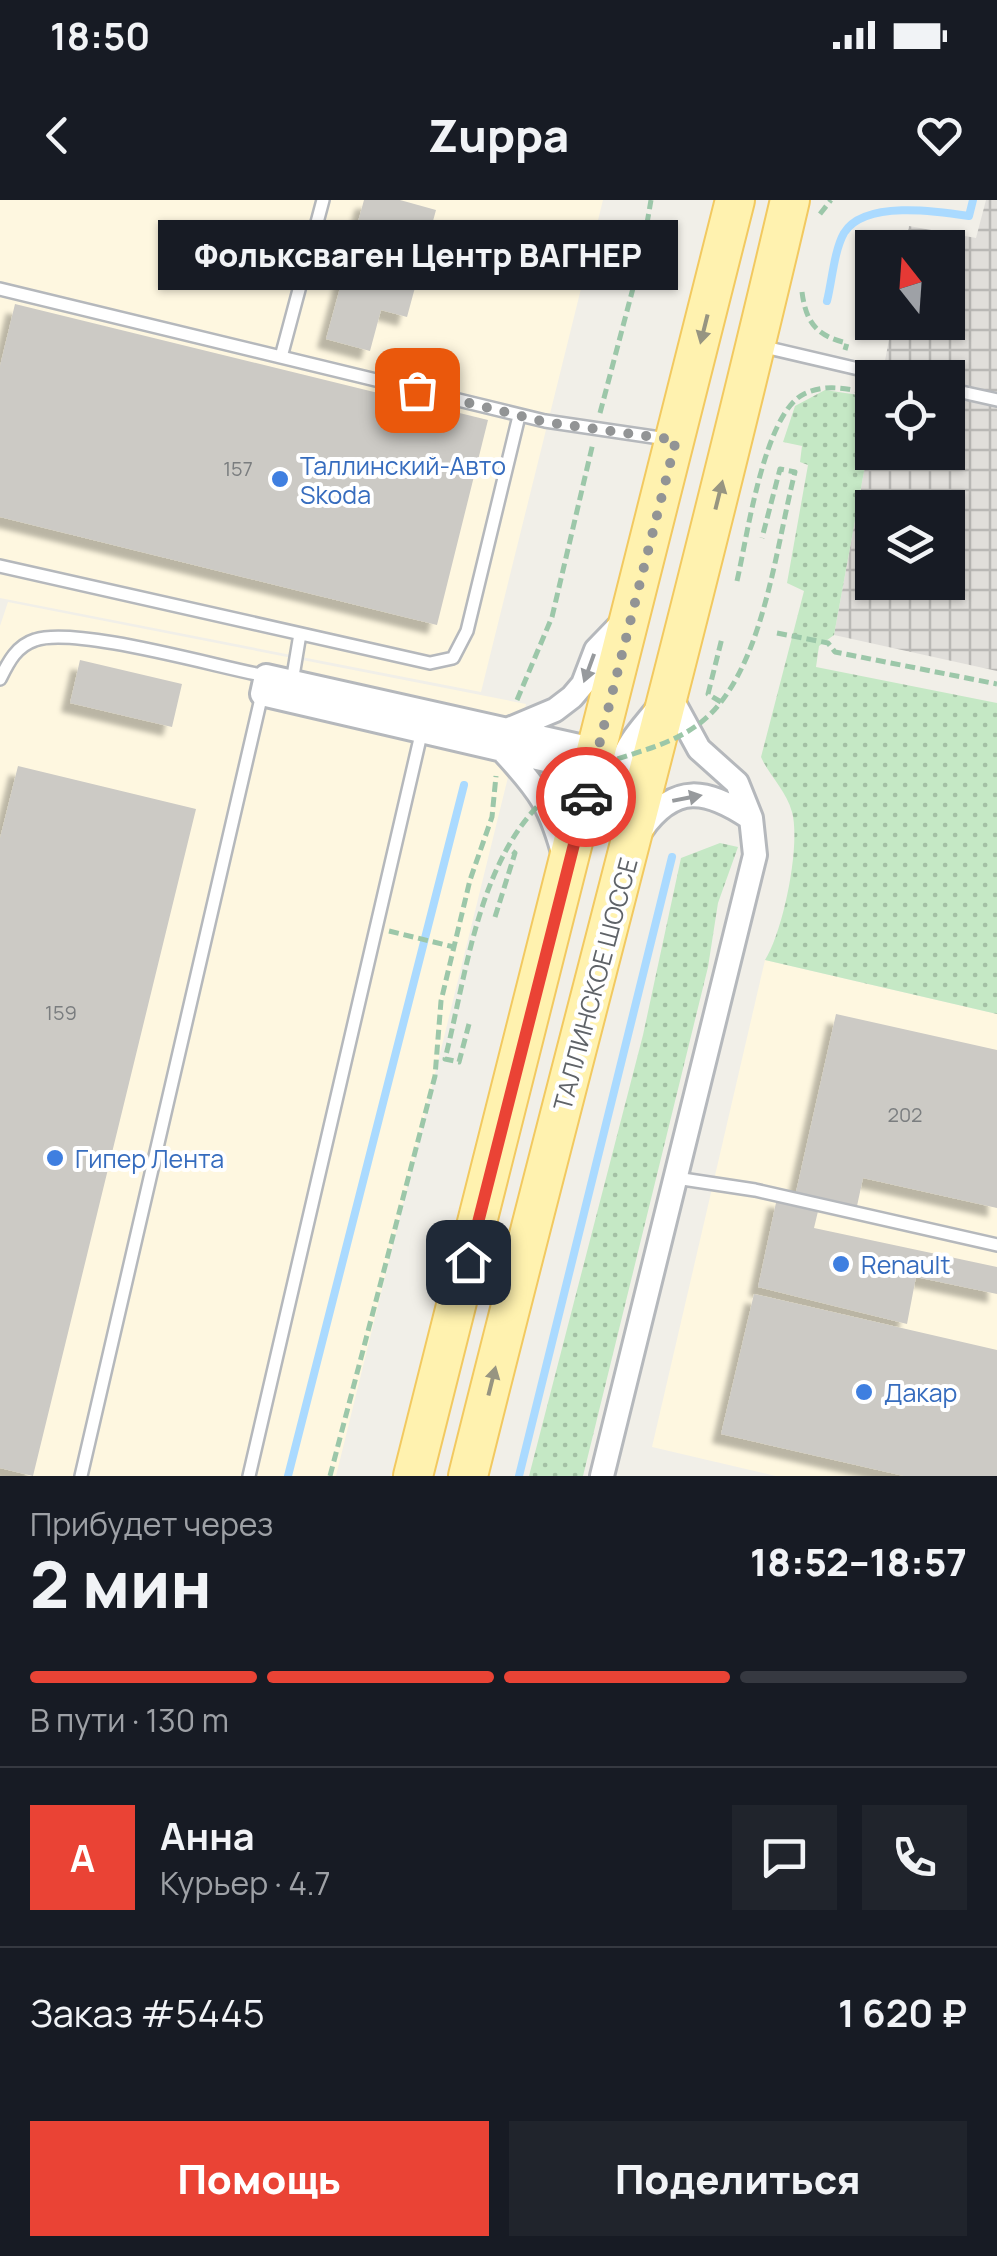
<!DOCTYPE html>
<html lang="ru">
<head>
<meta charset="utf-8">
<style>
	body { margin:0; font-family:Manrope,sans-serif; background:#20242c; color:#f1f3f6; height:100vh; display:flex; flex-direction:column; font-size:38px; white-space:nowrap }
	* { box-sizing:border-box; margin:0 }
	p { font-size:32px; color:#9ea1a6 }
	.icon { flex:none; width:55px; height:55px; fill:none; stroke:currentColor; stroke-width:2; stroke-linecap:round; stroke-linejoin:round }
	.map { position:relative; height:1276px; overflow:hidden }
	.drawer { display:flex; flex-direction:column; background:#171b24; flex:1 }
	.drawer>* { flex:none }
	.needle { width:65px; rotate:343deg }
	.fabs { position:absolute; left:855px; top:30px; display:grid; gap:20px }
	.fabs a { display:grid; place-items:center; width:110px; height:110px; border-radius:0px; background:#171b24; box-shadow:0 2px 8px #0004; font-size:50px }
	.pin { position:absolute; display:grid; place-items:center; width:85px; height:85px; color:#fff; margin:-42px; border-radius:20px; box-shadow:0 5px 15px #0006 }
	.courier { position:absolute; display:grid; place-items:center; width:100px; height:100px; margin:-50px; border:8px solid #ea4335; border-radius:50%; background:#fff; color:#222; box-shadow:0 2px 12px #0007 }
	.bubble { position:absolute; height:70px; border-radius:0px; background:#171b24; box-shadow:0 2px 8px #0004; font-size:32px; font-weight:800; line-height:70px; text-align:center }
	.overview em { font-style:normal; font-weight:800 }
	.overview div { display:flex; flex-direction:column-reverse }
	.overview { display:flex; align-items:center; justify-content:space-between; height:170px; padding:0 30px }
	h1 { font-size:65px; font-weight:800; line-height:75px }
	.bar { display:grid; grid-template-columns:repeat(4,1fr); gap:15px 10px; align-content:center; height:120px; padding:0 30px }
	.bar i { height:12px; border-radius:8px; background:#363941 }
	.bar .active { background:#ea4335 }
	.bar p { grid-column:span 4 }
	.line { display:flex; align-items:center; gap:25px; padding:0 30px; border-top:2px solid #363941 }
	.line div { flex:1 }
	.round { display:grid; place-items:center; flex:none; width:105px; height:105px; border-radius:0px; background:#20242c }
	.primary-button { display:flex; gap:20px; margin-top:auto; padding:20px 30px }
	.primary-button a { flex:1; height:115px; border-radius:0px; background:#ea4335; color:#fff; font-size:40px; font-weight:800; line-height:115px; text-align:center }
	.primary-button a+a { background:#20242c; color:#f1f3f6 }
	.status { display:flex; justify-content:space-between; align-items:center; height:70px; padding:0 50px; background:#171b24; direction:ltr }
	.status svg { height:28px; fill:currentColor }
	header { display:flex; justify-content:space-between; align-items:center; height:130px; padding:0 30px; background:#171b24; font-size:45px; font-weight:800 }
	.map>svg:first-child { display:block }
	.commercial { fill:#fef7e0 }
	.industrial { fill:url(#industrial-grid); fill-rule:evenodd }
	.grass { fill:url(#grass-dots) }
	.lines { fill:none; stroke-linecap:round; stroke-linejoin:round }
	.stream { stroke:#aadaff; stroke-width:8 }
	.building { fill:#cccac5; filter:url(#shadow) }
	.service-casing { stroke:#b5b8bc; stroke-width:16 }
	.minor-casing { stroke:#b5b8bc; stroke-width:28 }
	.primary-casing { stroke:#f2c960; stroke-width:42 }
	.path { stroke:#9cc7a9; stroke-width:5; stroke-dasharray:10 5; stroke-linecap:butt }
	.service { stroke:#fff; stroke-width:11 }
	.minor { stroke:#fff; stroke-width:22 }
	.primary { stroke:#fff2af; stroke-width:38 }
	.path-bridge { stroke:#9cc7a9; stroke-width:5; stroke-dasharray:10 5; stroke-linecap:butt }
	.oneway { fill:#979581 }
	.oneway2 { fill:#979a9d }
	.done { stroke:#929495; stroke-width:10; stroke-dasharray:0 18 }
	.route { stroke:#ea4335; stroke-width:12 }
	.shop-dot { fill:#3f7fe0; stroke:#fff; stroke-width:4 }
	.labels { text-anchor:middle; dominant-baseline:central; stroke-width:8; stroke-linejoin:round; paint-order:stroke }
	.number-label { font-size:20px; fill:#7a7d7f }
	.shop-label { font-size:25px; fill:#366cbe; stroke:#fff; text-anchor:start }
	.street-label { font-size:25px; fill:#5f6368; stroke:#fff }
</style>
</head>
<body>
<div class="status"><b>18:50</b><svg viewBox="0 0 49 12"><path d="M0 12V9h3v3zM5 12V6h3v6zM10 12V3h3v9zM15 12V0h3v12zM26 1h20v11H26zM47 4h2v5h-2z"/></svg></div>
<header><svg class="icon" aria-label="back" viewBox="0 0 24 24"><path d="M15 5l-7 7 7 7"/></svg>Zuppa<svg class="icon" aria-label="heart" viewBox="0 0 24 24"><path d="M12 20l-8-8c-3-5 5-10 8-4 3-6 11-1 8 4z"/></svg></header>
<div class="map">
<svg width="997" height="1276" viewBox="0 0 997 1276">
	<defs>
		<pattern id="industrial-grid" width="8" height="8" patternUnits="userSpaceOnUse" patternTransform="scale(2.5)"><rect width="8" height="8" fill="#e0deda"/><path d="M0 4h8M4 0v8" fill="none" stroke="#b9b8b5"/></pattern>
		<pattern id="grass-dots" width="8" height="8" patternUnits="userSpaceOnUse" patternTransform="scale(2.5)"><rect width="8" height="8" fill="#c5e8c5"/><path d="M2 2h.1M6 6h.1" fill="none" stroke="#a3c0a4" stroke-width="1.8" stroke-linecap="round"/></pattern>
		<filter id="shadow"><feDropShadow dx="-9" dy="9" stdDeviation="2.5" flood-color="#0004"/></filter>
	</defs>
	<rect width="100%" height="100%" fill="#f1efe8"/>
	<path class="commercial" d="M0,0H603L481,492L0,398Z
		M8,402L526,504L336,1276H0V426Z
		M765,760L997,814V1276H776L652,1247Z"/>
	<path class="industrial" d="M986,0H997V471L834,435L872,228V252H948V178L882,177L892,123L948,122V48L905,47L909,26L976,38ZM872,308H948V382H872Z"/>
	<path class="grass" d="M825,190L872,197V228L834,435L819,446L816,467L997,503V814L765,760C783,732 801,645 792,612C786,590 770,577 761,557L804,391L787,383L808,265L800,262L802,246L783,242L795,206Z
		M720,643L738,647L718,703L708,767L583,1276H529L643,835L681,658Z"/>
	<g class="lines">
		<path class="stream" d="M827,101C832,81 834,51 844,33C864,0 937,11 969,16L973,0
			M288,1276L464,585
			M519,1276L672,657"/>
	</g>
	<path class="building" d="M364,0H400L436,10L407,117L381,110L370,151L326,139Z
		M15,104L488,220L437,425L0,317V166Z
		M80,460L182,484L172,527L70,503Z
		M18,566L196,609L33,1276L0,1268V638Z
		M836,814L997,850V1008L863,978L857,1006L796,992Z
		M777,998L819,1007L814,1028L997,1067V1094L916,1077L907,1124L758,1087Z
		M754,1094L997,1150V1276H904L721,1234Z"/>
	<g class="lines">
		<defs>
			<path id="service" d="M0,89L545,221L667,239
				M760,146L897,178
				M281,157L323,0
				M948,189L997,200
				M0,366L430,463L453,458L467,431L519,216
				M0,479C8,463 16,446 35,440C76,426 217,467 266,476
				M292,482L300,434
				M676,978L755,990L997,1045
				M81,1276L262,494
				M249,1276L422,530"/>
			<path id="minor" d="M266,476L597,550L620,567L593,571L262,494Z
				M507,530L555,510L572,497L583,484L596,450L624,421
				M503,551C540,591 551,606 565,660
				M642,629C675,583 707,589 750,618
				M602,1276L755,655L751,618L737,583L699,549L669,494C627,550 610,549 630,622"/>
			<path id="primary" d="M413,1276L735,0
				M468,1276C574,850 690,427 790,0"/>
		</defs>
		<use href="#service" class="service-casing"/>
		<use href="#minor" class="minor-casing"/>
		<use href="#primary" class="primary-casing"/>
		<path class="path" d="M820,14L831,0
			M802,92C806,122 816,136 847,143L845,150
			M600,213L641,58L651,0
			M737,381C747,338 764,213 804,194C827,183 848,189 872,194
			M777,433L828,443L835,452L997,484
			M517,500L552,417L593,243
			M721,502L708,494L722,438
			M495,717L515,653L507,647
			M389,731L454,747
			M330,1276L435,876L441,801L470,680L492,617L496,576"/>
		<use href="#service" class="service"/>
		<use href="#minor" class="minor"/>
		<use href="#primary" class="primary"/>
		<path class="path-bridge" d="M469,824L459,862L445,859C471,757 482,613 595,567C640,549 689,544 721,502C766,444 777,343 795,272L780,269L762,338"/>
	</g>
	<defs><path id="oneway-solid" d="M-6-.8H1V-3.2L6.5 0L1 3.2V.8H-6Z" transform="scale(2.5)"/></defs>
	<g class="oneway">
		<use href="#oneway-solid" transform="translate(704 129) rotate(104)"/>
		<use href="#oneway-solid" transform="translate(719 295) rotate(-76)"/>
		<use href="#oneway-solid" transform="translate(492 1181) rotate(-76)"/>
	</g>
	<g class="oneway2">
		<use href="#oneway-solid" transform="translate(589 468) rotate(110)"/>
		<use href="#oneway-solid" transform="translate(687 598) rotate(-11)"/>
	</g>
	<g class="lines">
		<path class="done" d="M417,190L545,222L676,240L586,597"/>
		<path class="route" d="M468,1062L586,597"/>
	</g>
	<g class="shop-dot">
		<circle cx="280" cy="279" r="10"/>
		<circle cx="55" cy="958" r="10"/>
		<circle cx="841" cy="1064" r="10"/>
		<circle cx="864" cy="1192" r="10"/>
	</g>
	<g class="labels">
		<g class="number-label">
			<text x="238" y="268">157</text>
			<text x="61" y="812">159</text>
			<text x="905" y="914">202</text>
		</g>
		<g class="shop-label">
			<text x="300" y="265">Таллинский-Авто<tspan x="300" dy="29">Skoda</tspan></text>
			<text x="75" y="958">Гипер Лента</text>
			<text x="861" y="1064">Renault</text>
			<text x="884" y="1192">Дакар</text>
		</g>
		<g class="street-label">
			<text transform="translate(595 784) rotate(-75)">ТАЛЛИНСКОЕ ШОССЕ</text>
		</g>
	</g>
</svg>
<div class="fabs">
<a><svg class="needle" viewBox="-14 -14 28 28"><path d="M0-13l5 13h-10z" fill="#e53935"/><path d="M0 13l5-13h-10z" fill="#9ea1a6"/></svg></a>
<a><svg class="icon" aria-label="locate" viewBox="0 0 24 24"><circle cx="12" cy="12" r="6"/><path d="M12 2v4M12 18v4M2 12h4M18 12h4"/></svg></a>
<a><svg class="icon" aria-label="layers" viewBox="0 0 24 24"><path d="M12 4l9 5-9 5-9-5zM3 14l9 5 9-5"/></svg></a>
</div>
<div class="pin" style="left:417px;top:190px;background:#ea580c"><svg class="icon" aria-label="bag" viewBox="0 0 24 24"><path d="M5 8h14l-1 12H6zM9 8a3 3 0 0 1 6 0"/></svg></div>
<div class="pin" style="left:468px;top:1062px;background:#1f2937"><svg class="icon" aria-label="home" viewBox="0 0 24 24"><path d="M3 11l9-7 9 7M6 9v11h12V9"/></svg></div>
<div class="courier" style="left:586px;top:597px"><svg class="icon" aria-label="car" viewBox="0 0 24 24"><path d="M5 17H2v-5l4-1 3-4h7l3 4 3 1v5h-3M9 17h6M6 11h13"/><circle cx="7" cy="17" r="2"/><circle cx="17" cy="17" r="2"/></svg></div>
<div class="bubble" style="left:158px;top:20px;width:520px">Фольксваген Центр ВАГНЕР</div>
</div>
<section class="drawer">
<div class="overview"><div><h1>2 мин</h1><p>Прибудет через</p></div><em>18:52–18:57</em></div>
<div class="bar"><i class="active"></i><i class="active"></i><i class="active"></i><i></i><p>В пути · 130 m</p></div>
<div class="line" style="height:180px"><b class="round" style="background:#ea4335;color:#fff">А</b><div><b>Анна</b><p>Курьер · 4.7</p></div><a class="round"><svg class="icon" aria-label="chat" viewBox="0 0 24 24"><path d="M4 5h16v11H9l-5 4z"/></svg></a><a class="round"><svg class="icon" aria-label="phone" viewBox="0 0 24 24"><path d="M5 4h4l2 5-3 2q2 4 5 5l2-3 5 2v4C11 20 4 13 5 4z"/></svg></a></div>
<div class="line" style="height:130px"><div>Заказ #5445</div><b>1 620 ₽</b></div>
<div class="primary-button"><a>Помощь</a><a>Поделиться</a></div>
</section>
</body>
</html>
